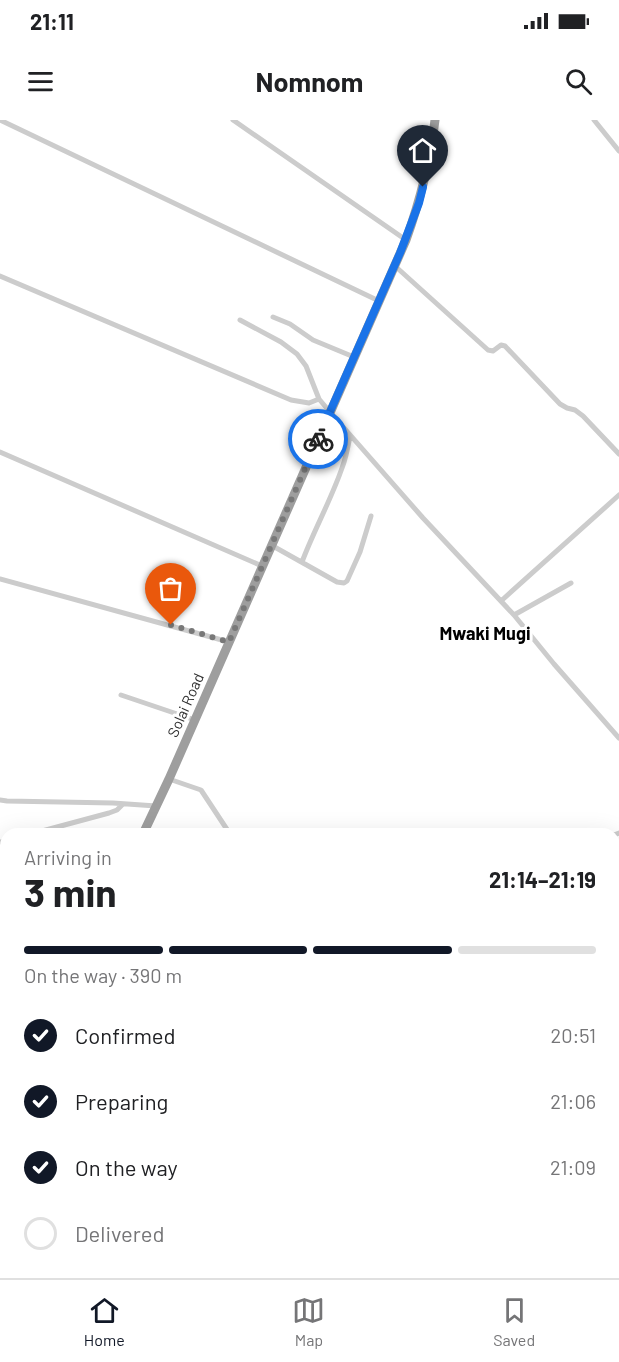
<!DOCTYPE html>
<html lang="en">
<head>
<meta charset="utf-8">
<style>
	body { margin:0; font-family:Barlow,sans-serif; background:#f6f6f6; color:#202124; height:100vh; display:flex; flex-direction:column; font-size:22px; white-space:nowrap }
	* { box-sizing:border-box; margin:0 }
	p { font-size:20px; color:#757577 }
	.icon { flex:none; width:33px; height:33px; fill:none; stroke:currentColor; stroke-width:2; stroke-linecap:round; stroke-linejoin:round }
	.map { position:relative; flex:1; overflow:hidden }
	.details { position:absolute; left:0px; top:708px; width:620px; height:450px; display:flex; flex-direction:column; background:#fff; border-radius:18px 18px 0 0; box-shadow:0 6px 24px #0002 }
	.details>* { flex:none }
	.pin { position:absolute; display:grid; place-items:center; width:51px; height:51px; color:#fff; margin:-62px -26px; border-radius:50% 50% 50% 0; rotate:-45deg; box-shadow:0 0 6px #0007 }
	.pin .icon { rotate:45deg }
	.courier { position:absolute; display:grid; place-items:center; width:60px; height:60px; margin:-30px; border:4px solid #1a73e8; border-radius:50%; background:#fff; color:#222; box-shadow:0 2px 8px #0007 }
	.head em { font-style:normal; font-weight:700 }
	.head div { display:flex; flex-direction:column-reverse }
	.head { display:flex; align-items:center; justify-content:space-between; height:102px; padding:0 24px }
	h1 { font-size:39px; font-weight:700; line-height:45px }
	.bar { display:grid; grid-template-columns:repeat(4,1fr); gap:9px 6px; align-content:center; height:72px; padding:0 24px }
	.bar i { height:8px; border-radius:4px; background:#e0e0e0 }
	.bar .current { background:#111827 }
	.bar p { grid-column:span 4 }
	ol { padding:0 24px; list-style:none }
	li { display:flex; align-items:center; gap:18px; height:66px }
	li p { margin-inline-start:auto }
	li .icon { padding:6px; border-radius:50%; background:#111827; color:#fff; stroke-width:4 }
	li:last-child { color:#757577 }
	li i { width:33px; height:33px; border:3px solid #e0e0e0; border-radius:50% }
	.status { display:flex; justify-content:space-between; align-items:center; height:42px; padding:0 30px; background:#fff; direction:ltr }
	.status svg { height:16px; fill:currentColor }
	header { display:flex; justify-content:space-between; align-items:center; height:78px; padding:0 24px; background:#fff; font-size:27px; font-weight:700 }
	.tab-bar { display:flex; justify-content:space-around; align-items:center; height:84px; border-top:2px solid #e0e0e0; background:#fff; font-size:16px; color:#757577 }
	.tab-bar a { display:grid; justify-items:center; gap:3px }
	.tab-bar .current { color:#111827 }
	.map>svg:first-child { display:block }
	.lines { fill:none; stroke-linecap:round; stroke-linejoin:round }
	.minor { stroke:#ccc; stroke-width:5 }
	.trunk { stroke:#9e9e9e; stroke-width:9 }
	.done { stroke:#787878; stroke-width:6; stroke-dasharray:0 10.8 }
	.route { stroke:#1a73e8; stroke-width:8 }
	.labels { text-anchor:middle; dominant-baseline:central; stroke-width:6; stroke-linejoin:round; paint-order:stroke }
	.street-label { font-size:15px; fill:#2f2f2f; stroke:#fff }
	.quarter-label { font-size:18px; font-weight:bold; fill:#000; stroke:#fff }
</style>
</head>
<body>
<div class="status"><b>21:11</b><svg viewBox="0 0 49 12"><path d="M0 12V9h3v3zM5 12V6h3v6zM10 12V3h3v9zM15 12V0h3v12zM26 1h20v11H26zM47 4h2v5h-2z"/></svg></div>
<header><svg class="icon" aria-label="menu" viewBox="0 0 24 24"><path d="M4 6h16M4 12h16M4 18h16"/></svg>Nomnom<svg class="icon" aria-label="search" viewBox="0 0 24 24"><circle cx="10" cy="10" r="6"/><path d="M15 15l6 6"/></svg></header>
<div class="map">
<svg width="619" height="1158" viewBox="0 0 619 1158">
	<rect width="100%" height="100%" fill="#fff"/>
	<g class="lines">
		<path class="minor" d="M0,0L379,181
			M233,0L406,120
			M594,0L619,31
			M395,146L488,230L493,231L501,225L505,226L560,284L567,288L575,290L583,296L619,334
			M0,156L291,280L309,283L319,279
			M273,197L290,204L313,220L354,237
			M240,200L281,222L297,234L306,246L319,279L330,292L423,398L514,495L554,544L619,618
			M0,332L262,446
			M271,425L337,462L344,463L347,461L360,432L371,396
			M302,442C314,410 331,380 342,348C346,338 348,327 350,316
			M0,459L229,522
			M501,481L619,375
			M514,495L571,463
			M121,575L195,600
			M169,659L201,670L230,714
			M0,680L7,681L113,683L156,686
			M31,714L109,693L117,690L123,684
			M614,715L619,713
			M0,722L6,721
			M0,803L6,801
			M614,816L619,827
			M614,974L619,988
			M614,1007L619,1005
			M614,1076L619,1075
			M614,1151L619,1157
			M83,1152L89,1158
			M175,1152L179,1158
			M492,1152L497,1158
			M110,1158L115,1152
			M205,1158L220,1152
			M429,1158L438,1152"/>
		<path class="trunk" d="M143,714L169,659L406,120C420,81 430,42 435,0
			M0,1035L6,1022"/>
	</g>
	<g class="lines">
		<path class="done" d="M171,505L229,522L318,319"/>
		<path class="route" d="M318,319L400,133L419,83L423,67"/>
	</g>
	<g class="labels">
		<g class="street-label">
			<text transform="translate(185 585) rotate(-66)">Solai Road</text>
		</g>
		<g class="quarter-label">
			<text x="485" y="513">Mwaki Mugi</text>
		</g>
	</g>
</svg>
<div class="pin" style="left:171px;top:505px;background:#ea580c"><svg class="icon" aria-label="bag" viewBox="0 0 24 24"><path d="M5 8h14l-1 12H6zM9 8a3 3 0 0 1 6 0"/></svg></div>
<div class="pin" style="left:423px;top:67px;background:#1f2937"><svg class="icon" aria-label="home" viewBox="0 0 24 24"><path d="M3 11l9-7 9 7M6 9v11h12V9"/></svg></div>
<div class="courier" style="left:318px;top:319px"><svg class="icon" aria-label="bike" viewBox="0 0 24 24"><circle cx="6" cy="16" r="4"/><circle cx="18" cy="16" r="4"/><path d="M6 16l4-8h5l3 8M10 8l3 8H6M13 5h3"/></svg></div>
<section class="details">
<div class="head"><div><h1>3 min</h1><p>Arriving in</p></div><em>21:14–21:19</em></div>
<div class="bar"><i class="current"></i><i class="current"></i><i class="current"></i><i></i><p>On the way · 390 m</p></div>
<ol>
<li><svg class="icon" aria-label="check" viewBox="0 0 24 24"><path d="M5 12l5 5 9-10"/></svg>Confirmed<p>20:51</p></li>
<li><svg class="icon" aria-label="check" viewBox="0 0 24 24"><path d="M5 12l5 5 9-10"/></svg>Preparing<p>21:06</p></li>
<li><svg class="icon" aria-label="check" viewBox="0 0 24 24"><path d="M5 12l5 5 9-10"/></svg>On the way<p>21:09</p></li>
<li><i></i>Delivered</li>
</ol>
</section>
</div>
<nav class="tab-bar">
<a class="current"><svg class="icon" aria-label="home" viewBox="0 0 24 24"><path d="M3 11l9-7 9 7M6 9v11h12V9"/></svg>Home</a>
<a><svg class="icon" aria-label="map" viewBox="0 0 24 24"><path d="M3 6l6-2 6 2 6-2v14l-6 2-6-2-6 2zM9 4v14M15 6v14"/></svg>Map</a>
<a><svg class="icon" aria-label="saved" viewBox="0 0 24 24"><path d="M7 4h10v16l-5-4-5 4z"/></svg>Saved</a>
</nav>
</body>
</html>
